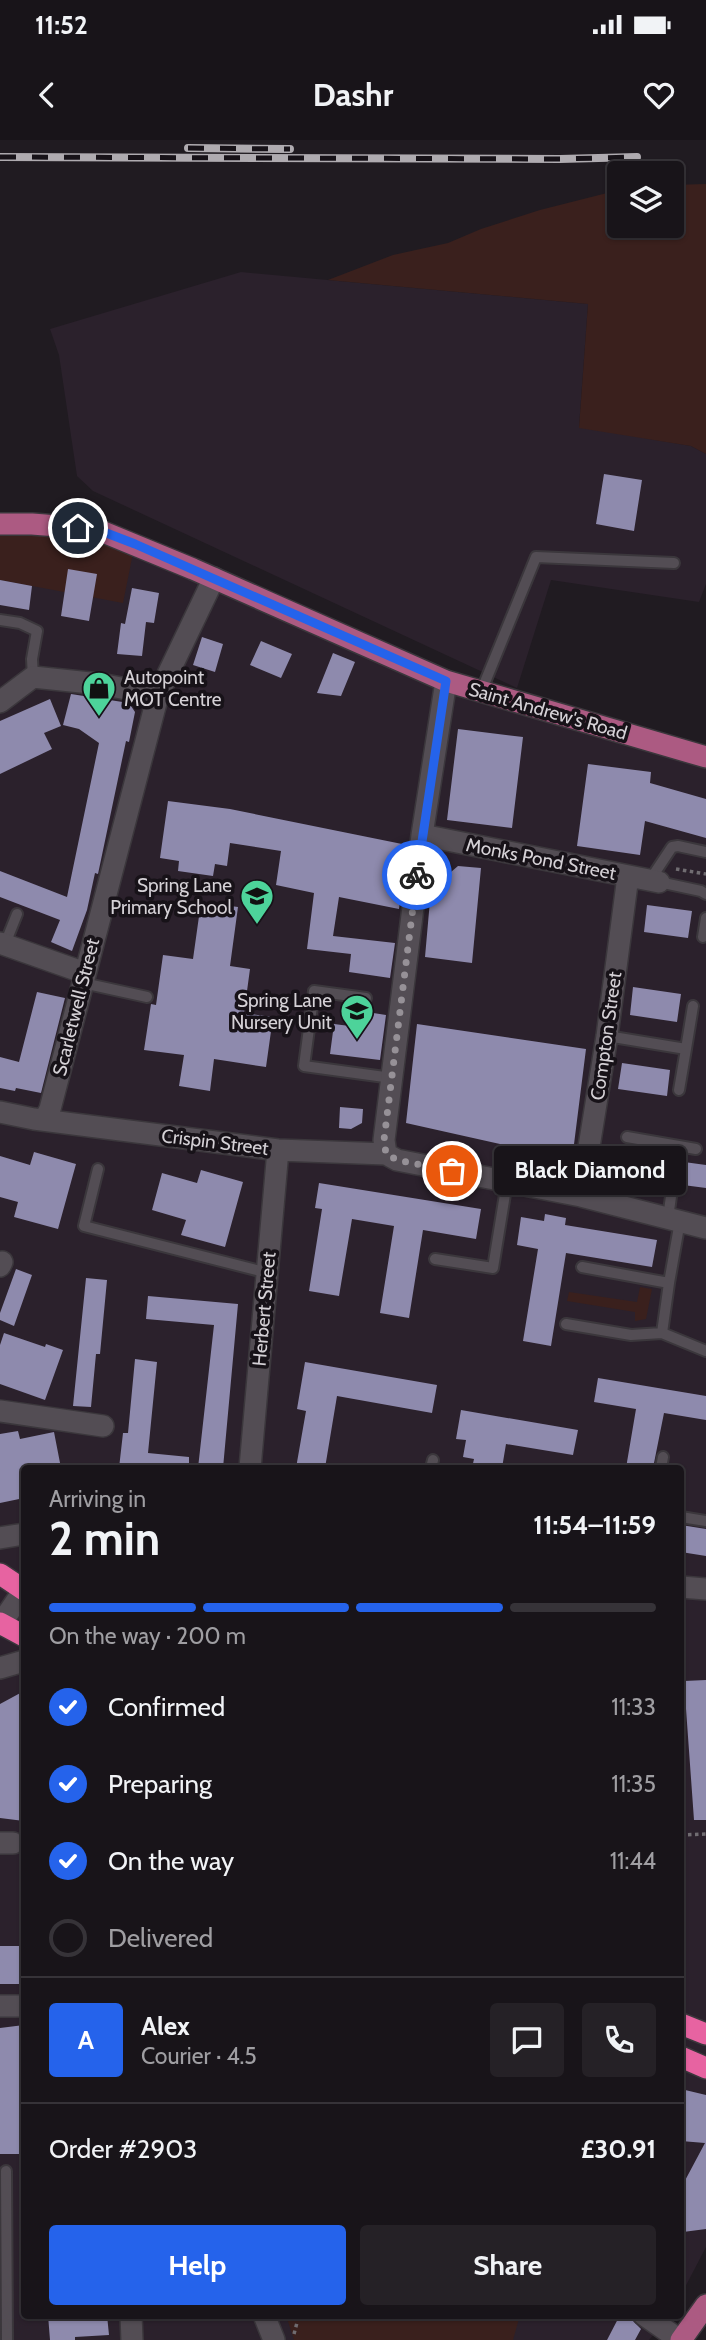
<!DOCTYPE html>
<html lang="en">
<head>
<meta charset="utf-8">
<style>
	body { margin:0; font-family:Cabin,sans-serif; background:#252126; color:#f1f3f6; height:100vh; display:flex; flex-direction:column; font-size:26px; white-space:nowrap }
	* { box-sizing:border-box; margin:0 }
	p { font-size:23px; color:#9f9ea2 }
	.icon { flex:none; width:38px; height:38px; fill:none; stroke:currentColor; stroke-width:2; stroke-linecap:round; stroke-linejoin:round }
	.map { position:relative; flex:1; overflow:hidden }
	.drawer { position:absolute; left:21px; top:1325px; width:663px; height:854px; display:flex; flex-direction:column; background:#181419; border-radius:7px; box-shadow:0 2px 5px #0004,0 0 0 2px #363338 }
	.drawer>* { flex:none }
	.tools { position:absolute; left:607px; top:21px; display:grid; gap:14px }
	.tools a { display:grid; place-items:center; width:77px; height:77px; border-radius:7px; background:#181419; box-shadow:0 2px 5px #0004,0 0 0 2px #363338; font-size:35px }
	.pin { position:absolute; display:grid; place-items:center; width:60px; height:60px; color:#fff; margin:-30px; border:4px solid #fff; border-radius:50%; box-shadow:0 2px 7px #0007 }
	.courier { position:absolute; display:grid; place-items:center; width:70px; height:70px; margin:-35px; border:5px solid #2563eb; border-radius:50%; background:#fff; color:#222; box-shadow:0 2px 9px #0007 }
	.bubble { position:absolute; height:49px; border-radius:7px; background:#181419; box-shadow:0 2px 5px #0004,0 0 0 2px #363338; font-size:23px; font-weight:700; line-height:49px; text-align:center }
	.summary em { font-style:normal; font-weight:700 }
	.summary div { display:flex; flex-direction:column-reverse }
	.summary { display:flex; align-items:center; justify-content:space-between; height:119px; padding:0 28px }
	h1 { font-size:46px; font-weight:700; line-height:52px }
	.bar { display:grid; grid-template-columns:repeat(4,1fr); gap:10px 7px; align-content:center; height:84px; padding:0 28px }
	.bar i { height:9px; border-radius:5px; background:#363338 }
	.bar .current { background:#2563eb }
	.bar p { grid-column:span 4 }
	.line { display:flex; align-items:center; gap:18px; padding:0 28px; border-top:2px solid #363338 }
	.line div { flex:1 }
	.round { display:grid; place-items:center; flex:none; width:74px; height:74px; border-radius:7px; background:#252126 }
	ol { padding:0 28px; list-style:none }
	li { display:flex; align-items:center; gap:21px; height:77px }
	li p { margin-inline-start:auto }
	li .icon { padding:7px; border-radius:50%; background:#2563eb; color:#fff; stroke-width:4 }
	li:last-child { color:#9f9ea2 }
	li i { width:38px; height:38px; border:4px solid #363338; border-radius:50% }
	.primary-button { display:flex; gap:14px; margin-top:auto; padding:14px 28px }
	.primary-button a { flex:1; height:80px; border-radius:7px; background:#2563eb; color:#fff; font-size:28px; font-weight:700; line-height:80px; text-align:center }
	.primary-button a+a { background:#252126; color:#f1f3f6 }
	.status { display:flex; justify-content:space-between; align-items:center; height:49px; padding:0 35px; background:#181419; direction:ltr }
	.status svg { height:19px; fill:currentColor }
	header { display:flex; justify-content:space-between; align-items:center; height:91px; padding:0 28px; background:#181419; font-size:32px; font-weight:700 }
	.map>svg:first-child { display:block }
	.built { fill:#2b212c }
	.green { fill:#3a201d }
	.building { fill:#8e8aad }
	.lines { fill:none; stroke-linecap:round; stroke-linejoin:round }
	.lane-casing { stroke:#3b373c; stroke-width:14 }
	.street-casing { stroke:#3b373c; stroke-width:24 }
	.primary-casing { stroke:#3b373c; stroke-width:24 }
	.highway-casing { stroke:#3b373c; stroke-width:24 }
	.path { stroke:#706c71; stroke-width:3.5; stroke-dasharray:3.5 3.5; stroke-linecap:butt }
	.lane { stroke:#534d54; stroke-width:10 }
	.street { stroke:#534d54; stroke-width:21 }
	.primary { stroke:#ac5a82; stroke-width:21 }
	.highway { stroke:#e763a1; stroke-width:21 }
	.rail-casing { stroke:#afabb0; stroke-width:8 }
	.rail { stroke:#171218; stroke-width:5; stroke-dasharray:16; stroke-linecap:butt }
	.done { stroke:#969197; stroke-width:7; stroke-dasharray:0 12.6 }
	.route { stroke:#2563eb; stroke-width:9 }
	.labels { text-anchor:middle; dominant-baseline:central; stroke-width:7; stroke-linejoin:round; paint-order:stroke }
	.poi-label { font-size:19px; fill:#d5d1d6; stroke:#171218; text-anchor:end }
	.street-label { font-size:19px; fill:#d5d1d6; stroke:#171218 }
</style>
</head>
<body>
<div class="status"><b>11:52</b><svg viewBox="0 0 49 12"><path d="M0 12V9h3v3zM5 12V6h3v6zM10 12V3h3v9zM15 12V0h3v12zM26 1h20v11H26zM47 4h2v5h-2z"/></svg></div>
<header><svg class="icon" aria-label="back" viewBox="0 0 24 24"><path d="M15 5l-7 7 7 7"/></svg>Dashr<svg class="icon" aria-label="heart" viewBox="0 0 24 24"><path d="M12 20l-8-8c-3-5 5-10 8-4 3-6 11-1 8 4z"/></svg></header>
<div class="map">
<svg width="706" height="2200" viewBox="0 0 706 2200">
	<rect width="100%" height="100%" fill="#201b21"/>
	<path class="built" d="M241,132L588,164L579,287L691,306L706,314V444L699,462L551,440L517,548L93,351L77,336L59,215L50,189Z
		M59,386L429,534L706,618V2107L681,2155V1328H24V2175H670L649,2200H0V388Z"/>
	<path class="green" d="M706,44V314L691,306L579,288L588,164L328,140L393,115L448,103L481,89L540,70L619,50L620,86H672V45Z
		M0,384L135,403L123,463L0,440Z
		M640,1147L652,1149L646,1179L635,1181V1172L567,1161L569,1152L637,1162Z
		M286,2175H520L513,2200H294Z"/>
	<path class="building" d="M604,334L642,340L634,391L596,384Z
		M68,429L97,434L89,481L61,476Z
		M0,440L32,446L29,470L0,465Z
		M132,448L159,453L154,483L146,482L142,516L117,514L121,483L125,484Z
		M202,497L223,504L215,532L193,525Z
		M261,501L292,514L281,538L250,525Z
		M333,513L355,522L341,556L317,553Z
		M71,554L129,563L135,572L129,602L126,601L98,734L95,733L87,770L72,811L51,802L60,780L0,757V731L67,757L99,603L79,589L63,585Z
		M50,559L61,586L44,593L52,609L0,634V581Z
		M458,589L523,597L512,688L447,680Z
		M588,624L651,632L650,643L706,659V698L645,681L640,715L577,706Z
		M168,661L230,669L407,705L399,769L339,757L333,796L395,803L390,838L349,832L351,814L307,809L314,753L276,745L281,711L230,703L227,726L215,724L213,736L178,731L179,721L160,718Z
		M458,726L481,728L472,823L425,817L431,749Z
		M201,762L238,767L230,826L250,829L244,873L273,877L266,927L214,919L210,951L179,946L184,915L144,910L151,864L156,865L163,815L193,819Z
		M647,765L692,771L688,798L644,792Z
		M633,847L681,854L677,882L630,875Z
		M37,852L65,858L41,953L16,948L15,951L0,948V917L19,922Z
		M367,872L386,875L380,920L330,914L334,884L365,888Z
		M417,884L586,909L572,1020L406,983Z
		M622,923L670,930L667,956L618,949Z
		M340,967L363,969L362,983L351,989L339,988Z
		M613,1008L669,1015L665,1040L610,1033Z
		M34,1012L76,1024L58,1089L14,1077L18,1062L0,1057V1016L30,1025Z
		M684,1022L706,1025V1048L683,1045L684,1042H681Z
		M201,1030L243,1042L225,1107L181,1095L186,1080L152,1070L162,1033L197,1043Z
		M319,1043L481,1069L476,1099L423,1090L409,1178L380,1173L394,1086L352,1079L339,1156L309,1151L322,1069L315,1068Z
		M545,1074L566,1078L565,1085L657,1100L652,1127L566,1113L551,1206L523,1201L538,1109L517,1105L521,1077L544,1081Z
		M16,1129L32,1135L14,1186L0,1180V1173Z
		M86,1138L107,1140L100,1214H96L91,1267L73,1266Z
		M148,1156L238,1164L223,1328H198L214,1185L146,1179Z
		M4,1193L45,1207L46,1204L63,1210L45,1260L0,1244V1205Z
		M135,1219L157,1222L148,1313L189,1317V1328H119L123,1293H128Z
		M305,1222L437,1245L432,1273L337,1256L325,1328H296L306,1271L297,1269Z
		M598,1238L706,1256V1280L664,1273L653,1328H626L636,1269L594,1262Z
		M461,1270L578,1290L573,1315L506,1304L502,1328H472L474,1319L463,1317L466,1300L456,1299Z
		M18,1291L20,1299L54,1292L61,1328H24V1358L0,1363V1294Z
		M681,1385L706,1389V1416L681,1412Z
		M706,1540V1680H694L684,1541Z
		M24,1551V1681L0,1678V1564Z
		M0,1806H24V1844H0Z
		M24,1885V2014H0V1888Z
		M681,1949L706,1955V2089L683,2092L681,2048L705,2003L681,2001Z
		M48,2175H107L109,2195L75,2197V2200H50Z
		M620,2175L633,2181L641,2189L635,2200H607Z"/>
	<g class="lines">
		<defs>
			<path id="lane" d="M0,480L20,483L37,491L32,519L33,537
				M481,552L536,417L674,423
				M650,740L672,707L678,706L706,712
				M659,742L701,751L706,754
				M703,797L706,778
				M5,804L17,774
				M83,843L147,857
				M366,858L314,851L304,926L392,938
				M607,896L686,909L693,866
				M679,950L686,909
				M627,997L696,1009
				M98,1029L84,1086L268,1133
				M668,1078L678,1006
				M435,1119L493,1128L507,1042
				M582,1127L669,1143L680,1081
				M566,1184L631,1195L662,1193L706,1211
				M662,1193L669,1143
				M431,1328L433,1320
				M661,1328L663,1317
				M681,1377L706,1381
				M6,2031L7,2200"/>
			<path id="street" d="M0,562L33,537L100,544L158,555
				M422,695L659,742
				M0,803L85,833
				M0,972L34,979L278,1010L386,1014L397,1020L581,1056L706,1088
				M45,979L50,969L158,555L214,438
				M386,1014L384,1000L422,695L446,541
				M581,1056L607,896L628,736
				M0,1126L2,1122
				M0,1271L103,1286
				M250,1328L278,1010
				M0,1398L24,1394
				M681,1447L706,1449
				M0,1485L24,1450
				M0,1528L24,1521
				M0,1703H13
				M0,1866H24
				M131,2175L132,2200
				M264,2175L274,2200
				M644,2175L680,2200"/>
			<path id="primary" d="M0,384H32L96,389L193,429L446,541L706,617
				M681,2200L706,2165"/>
			<path id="highway" d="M0,1434L24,1450
				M0,1483L24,1496
				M681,1884L706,1894
				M681,1917L706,1928"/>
		</defs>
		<use href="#lane" class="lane-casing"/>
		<use href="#street" class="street-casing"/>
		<use href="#primary" class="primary-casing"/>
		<use href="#highway" class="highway-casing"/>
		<path class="path" d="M676,729L706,734
			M681,1695L706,1694
			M294,2194L299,2175"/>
		<use href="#lane" class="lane"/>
		<use href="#street" class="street"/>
		<use href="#primary" class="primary"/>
		<use href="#highway" class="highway"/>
		<defs>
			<path id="rail" d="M188,8L290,9
				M0,17L560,19L637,17"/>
		</defs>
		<use href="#rail" class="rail-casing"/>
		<use href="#rail" class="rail"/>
	</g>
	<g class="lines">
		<path class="done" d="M417,735L384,1000L386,1014L397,1020L452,1031"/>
		<path class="route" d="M78,388L96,389L135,404L446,541L417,735"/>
	</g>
	<defs>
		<symbol id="shop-pin" viewBox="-11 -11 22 30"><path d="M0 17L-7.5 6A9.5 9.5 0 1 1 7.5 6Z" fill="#4dd39a" stroke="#171218"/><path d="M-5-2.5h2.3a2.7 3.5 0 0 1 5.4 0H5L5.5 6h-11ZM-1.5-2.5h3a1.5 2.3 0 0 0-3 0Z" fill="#111"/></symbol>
		<symbol id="school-pin" viewBox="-11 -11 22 30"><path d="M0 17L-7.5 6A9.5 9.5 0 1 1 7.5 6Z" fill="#4dd39a" stroke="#171218"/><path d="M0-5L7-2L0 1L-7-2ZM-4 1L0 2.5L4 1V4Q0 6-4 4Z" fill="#111"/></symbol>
	</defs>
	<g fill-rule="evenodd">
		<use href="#shop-pin" x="80" y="529" width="38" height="52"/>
		<use href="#school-pin" x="238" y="737" width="38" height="52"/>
		<use href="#school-pin" x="338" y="852" width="38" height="52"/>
	</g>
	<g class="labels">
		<g class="poi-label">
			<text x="124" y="537" text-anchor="start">Autopoint<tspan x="124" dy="22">MOT Centre</tspan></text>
			<text x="232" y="745">Spring Lane<tspan x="232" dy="22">Primary School</tspan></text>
			<text x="332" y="860">Spring Lane<tspan x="332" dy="22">Nursery Unit</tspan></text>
		</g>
		<g class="street-label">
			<text transform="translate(548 571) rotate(16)">Saint Andrew's Road</text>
			<text transform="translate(541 719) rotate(11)">Monks Pond Street</text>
			<text transform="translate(76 867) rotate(-76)">Scarletwell Street</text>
			<text transform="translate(606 896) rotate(-82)">Compton Street</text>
			<text transform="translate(215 1002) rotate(7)">Crispin Street</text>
			<text transform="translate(264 1169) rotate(-85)">Herbert Street</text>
		</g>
	</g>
</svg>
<div class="tools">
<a><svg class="icon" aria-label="layers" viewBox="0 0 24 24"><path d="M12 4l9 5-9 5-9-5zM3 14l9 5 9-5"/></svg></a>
</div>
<div class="pin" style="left:452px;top:1031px;background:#ea580c"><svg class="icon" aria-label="bag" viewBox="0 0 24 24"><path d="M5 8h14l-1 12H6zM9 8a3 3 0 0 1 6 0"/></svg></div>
<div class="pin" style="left:78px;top:388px;background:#1f2937"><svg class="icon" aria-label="home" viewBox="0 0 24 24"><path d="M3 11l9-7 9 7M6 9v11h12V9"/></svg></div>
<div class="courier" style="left:417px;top:735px"><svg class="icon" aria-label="bike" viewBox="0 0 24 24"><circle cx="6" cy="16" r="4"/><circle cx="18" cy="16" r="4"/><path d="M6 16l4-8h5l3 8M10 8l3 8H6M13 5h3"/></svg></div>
<div class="bubble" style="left:494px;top:1006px;width:192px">Black Diamond</div>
<section class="drawer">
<div class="summary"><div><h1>2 min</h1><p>Arriving in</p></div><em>11:54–11:59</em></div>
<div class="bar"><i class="current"></i><i class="current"></i><i class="current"></i><i></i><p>On the way · 200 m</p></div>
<ol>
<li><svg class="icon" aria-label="check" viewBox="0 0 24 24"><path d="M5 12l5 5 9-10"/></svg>Confirmed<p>11:33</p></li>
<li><svg class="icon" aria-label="check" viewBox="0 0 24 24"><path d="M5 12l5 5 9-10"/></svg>Preparing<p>11:35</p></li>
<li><svg class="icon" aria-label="check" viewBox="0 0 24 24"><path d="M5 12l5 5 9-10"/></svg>On the way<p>11:44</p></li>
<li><i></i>Delivered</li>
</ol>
<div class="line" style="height:126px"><b class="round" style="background:#2563eb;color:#fff">A</b><div><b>Alex</b><p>Courier · 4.5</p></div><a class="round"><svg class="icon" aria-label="chat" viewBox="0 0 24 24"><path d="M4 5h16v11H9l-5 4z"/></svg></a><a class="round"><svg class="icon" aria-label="phone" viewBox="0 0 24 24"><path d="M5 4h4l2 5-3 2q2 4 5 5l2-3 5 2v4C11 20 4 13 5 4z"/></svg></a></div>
<div class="line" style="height:91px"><div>Order #2903</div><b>£30.91</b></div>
<div class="primary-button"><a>Help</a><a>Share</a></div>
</section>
</div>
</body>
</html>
